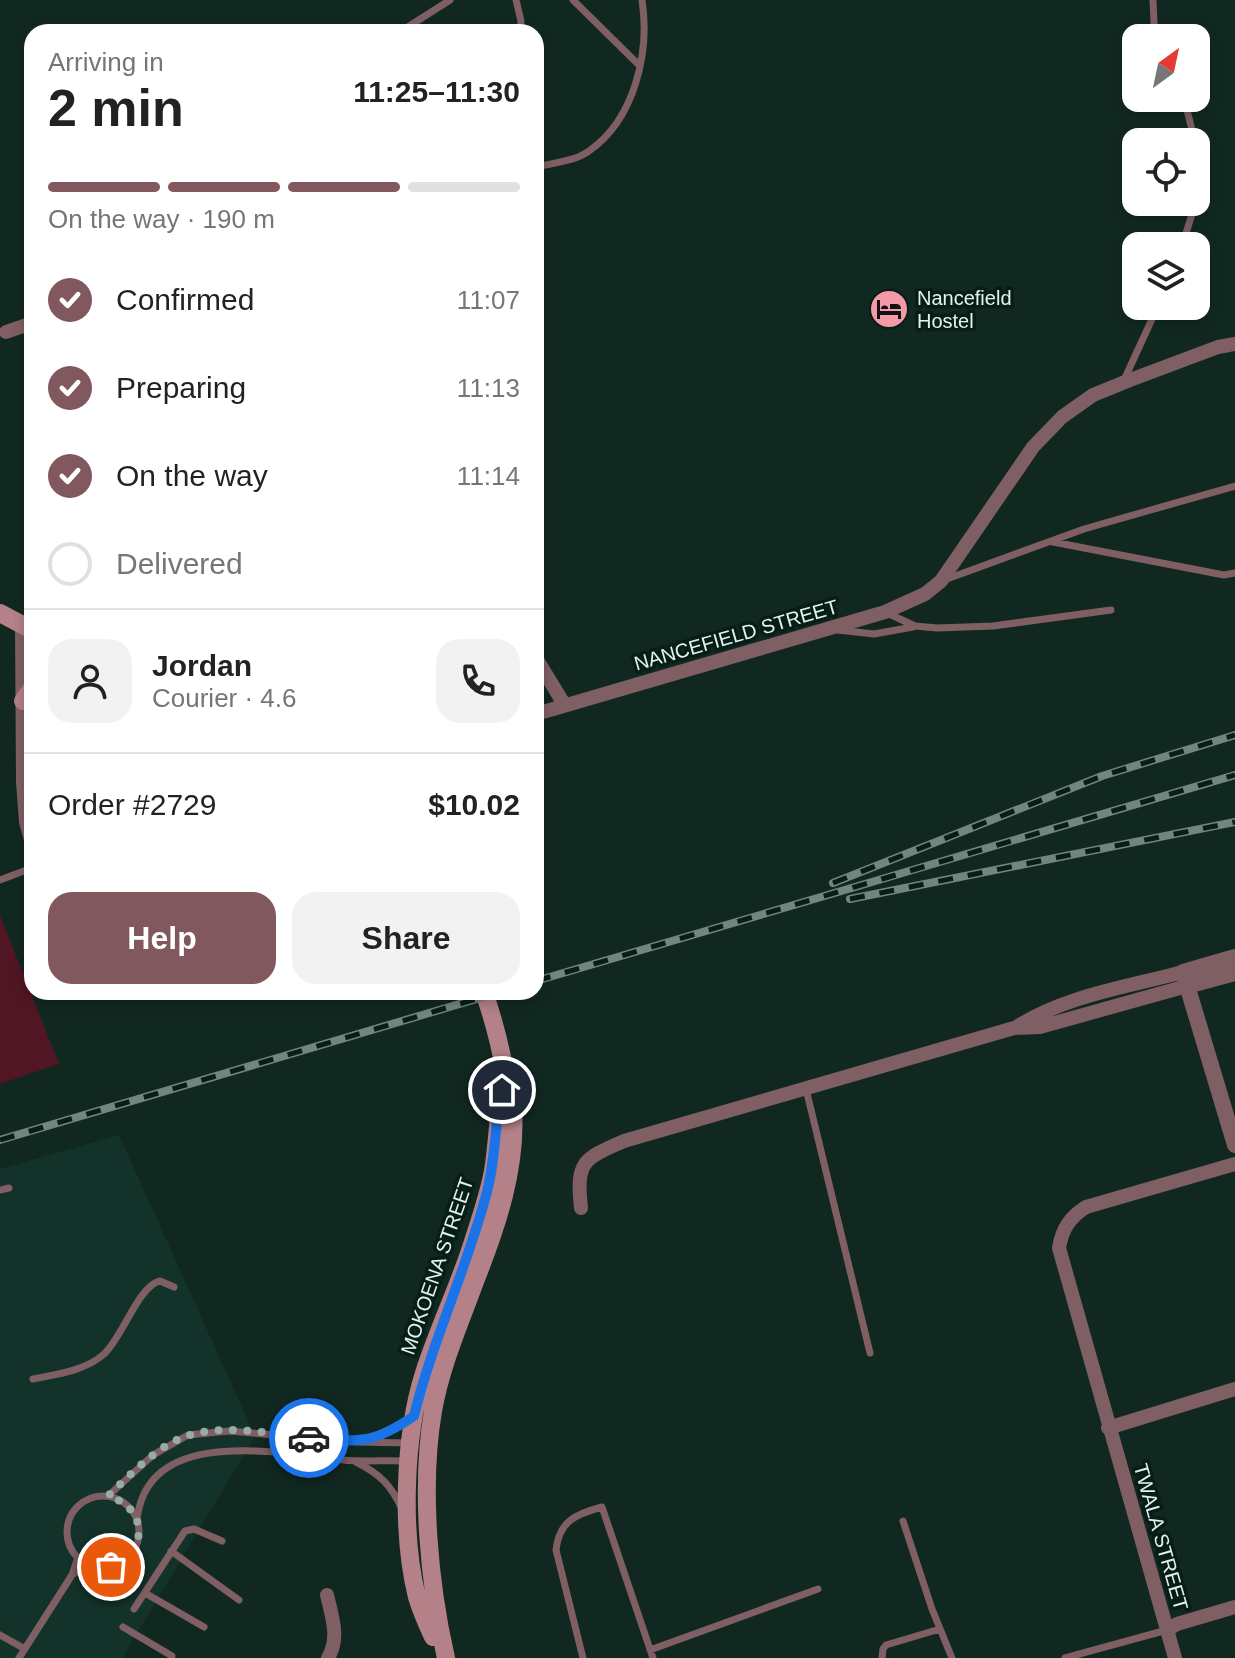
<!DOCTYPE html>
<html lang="en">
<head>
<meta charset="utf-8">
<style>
	body { margin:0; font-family:Arial,sans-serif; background:#f2f2f2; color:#222; height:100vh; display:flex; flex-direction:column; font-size:30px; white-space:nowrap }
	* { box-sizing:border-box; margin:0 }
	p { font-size:26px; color:#767676 }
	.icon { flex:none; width:44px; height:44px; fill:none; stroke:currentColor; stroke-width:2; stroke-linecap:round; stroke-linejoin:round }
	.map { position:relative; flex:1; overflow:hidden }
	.side { position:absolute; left:24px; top:24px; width:520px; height:976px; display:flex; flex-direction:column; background:#fff; border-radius:24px; box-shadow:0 4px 12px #0003 }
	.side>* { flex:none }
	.needle { width:52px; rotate:33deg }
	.tools { position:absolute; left:1122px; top:24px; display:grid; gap:16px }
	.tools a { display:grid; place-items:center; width:88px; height:88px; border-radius:16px; background:#fff; box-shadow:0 4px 12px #0003; font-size:40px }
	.pin { position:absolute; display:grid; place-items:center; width:68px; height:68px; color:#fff; margin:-34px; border:4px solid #fff; border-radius:50%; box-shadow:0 2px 8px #0007 }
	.courier { position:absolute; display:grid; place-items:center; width:80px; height:80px; margin:-40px; border:6px solid #1a73e8; border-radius:50%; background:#fff; color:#222; box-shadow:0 2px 10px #0007 }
	.head em { font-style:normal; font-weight:800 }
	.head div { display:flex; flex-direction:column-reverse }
	.head { display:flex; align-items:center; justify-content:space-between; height:136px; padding:0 24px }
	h1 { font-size:52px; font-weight:800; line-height:60px }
	.bar { display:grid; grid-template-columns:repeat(4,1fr); gap:12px 8px; align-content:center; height:96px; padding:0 24px }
	.bar i { height:10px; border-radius:6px; background:#e0e0e0 }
	.bar .current { background:#80585d }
	.bar p { grid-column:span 4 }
	.line { display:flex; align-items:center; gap:20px; padding:0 24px; border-top:2px solid #e0e0e0 }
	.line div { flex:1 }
	.round { display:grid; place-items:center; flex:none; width:84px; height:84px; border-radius:24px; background:#f2f2f2 }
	ol { padding:0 24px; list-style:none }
	li { display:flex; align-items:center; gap:24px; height:88px }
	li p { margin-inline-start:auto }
	li .icon { padding:8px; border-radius:50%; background:#80585d; color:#fff; stroke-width:4 }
	li:last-child { color:#767676 }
	li i { width:44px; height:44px; border:4px solid #e0e0e0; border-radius:50% }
	.action { display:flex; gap:16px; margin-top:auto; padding:16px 24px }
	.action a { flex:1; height:92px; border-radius:24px; background:#80585d; color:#fff; font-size:32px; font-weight:800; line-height:92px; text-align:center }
	.action a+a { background:#f2f2f2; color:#222 }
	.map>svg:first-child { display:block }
	.built { fill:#13332a }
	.green { fill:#511623 }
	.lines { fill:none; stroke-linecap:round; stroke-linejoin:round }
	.service { stroke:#7f5f63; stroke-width:7 }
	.minor { stroke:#7f5f63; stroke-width:14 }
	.tertiary { stroke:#7f5f63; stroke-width:16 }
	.secondary { stroke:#b38187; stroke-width:18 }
	.rail-casing { stroke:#72857e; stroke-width:8 }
	.rail { stroke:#071e18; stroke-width:5; stroke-dasharray:15; stroke-linecap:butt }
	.done { stroke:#9aaba5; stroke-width:8; stroke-dasharray:0 14.4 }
	.route { stroke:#1a73e8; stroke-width:10 }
	.labels { text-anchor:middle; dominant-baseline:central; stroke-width:7; stroke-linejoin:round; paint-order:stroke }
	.poi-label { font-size:20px; fill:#e4f2ec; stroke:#071e18; text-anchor:start }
	.street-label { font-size:20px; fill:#e4f2ec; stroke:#071e18 }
</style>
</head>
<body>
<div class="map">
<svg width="1235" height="1658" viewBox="0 0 1235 1658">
	<rect width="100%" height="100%" fill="#112821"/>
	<path class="built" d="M119,1135L255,1436L122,1658H0V1169Z"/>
	<path class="green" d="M0,915L59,1064L0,1084Z"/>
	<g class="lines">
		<path class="service" d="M516,0L521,21L520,32
			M573,0L640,66
			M1153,0L1154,23L1159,38
			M400,32L450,0
			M1184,98L1195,142
			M536,167C553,163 576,161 589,151C635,119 650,52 642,0
			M1182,246L1198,195L1196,149
			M1124,380L1158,306
			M1053,542L1224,575L1235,573
			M947,579L1084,529L1235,486
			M887,613L915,626L937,628L993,626L1111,610
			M838,630L874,634L913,627
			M0,880L32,868
			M806,1089L870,1353
			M0,1190L9,1188
			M33,1379C57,1374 85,1371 104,1354C122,1338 139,1285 160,1281L174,1287
			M371,1439L409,1419
			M356,1462C380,1474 391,1485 402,1509
			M108,1496L153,1455L188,1435L229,1431L357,1442L408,1443
			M67 1532a36 36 0 1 1 72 0a36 36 0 1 1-72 0Z
			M137,1520C147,1425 279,1453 343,1460C364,1462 385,1460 406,1461
			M903,1521L932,1609L952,1658
			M171,1551L239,1600
			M78,1557L72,1575L88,1564
			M145,1593L204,1627
			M134,1609L185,1531L194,1529L222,1541
			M123,1627L172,1656
			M0,1635L25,1649
			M650,1650L818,1589
			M19,1658L72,1575
			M583,1658L556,1550C559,1521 576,1514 602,1507L653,1658
			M882,1658L883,1649L886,1645L940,1629
			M1065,1658L1167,1630"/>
		<path class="minor" d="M6,332L32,323
			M22,625L23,782L26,822L32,843
			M536,658L564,704
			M536,714L885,612L925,594L941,581L1033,447L1062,417L1093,395L1130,380L1218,347L1235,344
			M1015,1028C1063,996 1127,987 1183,972
			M581,1208C576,1161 583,1159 624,1141L1014,1028L1040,1027L1187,986
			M1108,1428L1235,1389
			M327,1595C332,1617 340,1638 328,1658
			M1167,1630L1177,1624L1235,1607
			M1175,1658L1059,1248C1062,1229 1070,1217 1086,1207L1235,1164"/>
		<path class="tertiary" d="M1235,957L1183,972L1235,1145
			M1187,986L1235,973"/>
		<path class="secondary" d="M0,613L32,630
			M23,701L32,688
			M433,1637C427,1624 421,1610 417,1597C401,1533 404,1436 424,1373C439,1326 461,1282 475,1235C482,1214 489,1192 493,1171C498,1140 498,1110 504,1080
			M446,1658C429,1584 420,1487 433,1411C441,1365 460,1323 476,1279C497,1226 517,1167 513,1109C513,1097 508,1085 505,1073C500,1044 494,1021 484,992"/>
		<defs>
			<path id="rail" d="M833,883L1102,776L1235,735
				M850,899L1235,822
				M536,981L1235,775
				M0,1140L500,992"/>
		</defs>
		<use href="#rail" class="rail-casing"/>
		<use href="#rail" class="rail"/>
	</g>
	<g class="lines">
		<path class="done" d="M111,1567C149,1551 148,1508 108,1496C127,1478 146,1458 169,1444C209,1420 265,1433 309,1438"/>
		<path class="route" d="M309,1438C358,1442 372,1445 414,1416C432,1342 465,1273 485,1199C496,1163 494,1126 502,1090"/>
	</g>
	<defs>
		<symbol id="hotel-disc" viewBox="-11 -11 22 22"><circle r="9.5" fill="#f49aa6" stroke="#071e18"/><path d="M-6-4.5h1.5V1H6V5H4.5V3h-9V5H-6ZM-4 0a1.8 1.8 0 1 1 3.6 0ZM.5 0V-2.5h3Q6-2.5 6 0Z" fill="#111"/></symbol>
	</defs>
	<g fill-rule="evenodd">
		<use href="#hotel-disc" x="867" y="287" width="44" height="44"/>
	</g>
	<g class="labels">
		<g class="poi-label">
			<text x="917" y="298">Nancefield<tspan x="917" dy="23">Hostel</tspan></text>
		</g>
		<g class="street-label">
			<text transform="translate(736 635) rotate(-16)">NANCEFIELD STREET</text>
			<text transform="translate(437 1266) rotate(-71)">MOKOENA STREET</text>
			<text transform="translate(1161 1537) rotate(74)">TWALA STREET</text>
		</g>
	</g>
</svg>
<div class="tools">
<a><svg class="needle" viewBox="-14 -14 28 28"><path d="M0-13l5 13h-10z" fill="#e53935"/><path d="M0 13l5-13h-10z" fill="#767676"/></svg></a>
<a><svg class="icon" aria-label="locate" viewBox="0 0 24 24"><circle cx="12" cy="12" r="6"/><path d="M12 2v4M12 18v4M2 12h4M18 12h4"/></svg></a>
<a><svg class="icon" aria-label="layers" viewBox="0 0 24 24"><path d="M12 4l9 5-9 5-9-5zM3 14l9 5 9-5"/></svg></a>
</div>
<div class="pin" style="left:111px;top:1567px;background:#ea580c"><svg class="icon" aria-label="bag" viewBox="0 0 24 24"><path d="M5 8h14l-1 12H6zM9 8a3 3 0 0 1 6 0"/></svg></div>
<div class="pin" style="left:502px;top:1090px;background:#1f2937"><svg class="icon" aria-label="home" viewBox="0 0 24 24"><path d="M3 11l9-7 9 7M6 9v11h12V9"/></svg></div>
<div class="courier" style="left:309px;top:1438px"><svg class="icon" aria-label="car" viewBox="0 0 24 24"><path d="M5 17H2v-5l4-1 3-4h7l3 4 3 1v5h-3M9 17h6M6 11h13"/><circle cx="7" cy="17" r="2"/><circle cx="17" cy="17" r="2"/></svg></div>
<section class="side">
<div class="head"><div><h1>2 min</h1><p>Arriving in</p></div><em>11:25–11:30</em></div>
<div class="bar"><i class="current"></i><i class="current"></i><i class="current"></i><i></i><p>On the way · 190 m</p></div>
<ol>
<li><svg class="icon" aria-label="check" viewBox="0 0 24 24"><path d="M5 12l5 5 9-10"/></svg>Confirmed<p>11:07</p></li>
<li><svg class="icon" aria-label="check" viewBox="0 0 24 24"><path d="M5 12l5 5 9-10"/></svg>Preparing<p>11:13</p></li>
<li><svg class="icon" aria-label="check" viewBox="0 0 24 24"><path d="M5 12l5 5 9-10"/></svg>On the way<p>11:14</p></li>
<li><i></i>Delivered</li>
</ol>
<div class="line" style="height:144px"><a class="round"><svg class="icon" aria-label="person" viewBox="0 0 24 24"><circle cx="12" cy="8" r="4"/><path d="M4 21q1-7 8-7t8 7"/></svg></a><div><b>Jordan</b><p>Courier · 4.6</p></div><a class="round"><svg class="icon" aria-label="phone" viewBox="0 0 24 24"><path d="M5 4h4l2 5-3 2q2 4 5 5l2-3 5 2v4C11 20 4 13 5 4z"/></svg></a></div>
<div class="line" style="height:104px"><div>Order #2729</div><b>$10.02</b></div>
<div class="action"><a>Help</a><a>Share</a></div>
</section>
</div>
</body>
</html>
